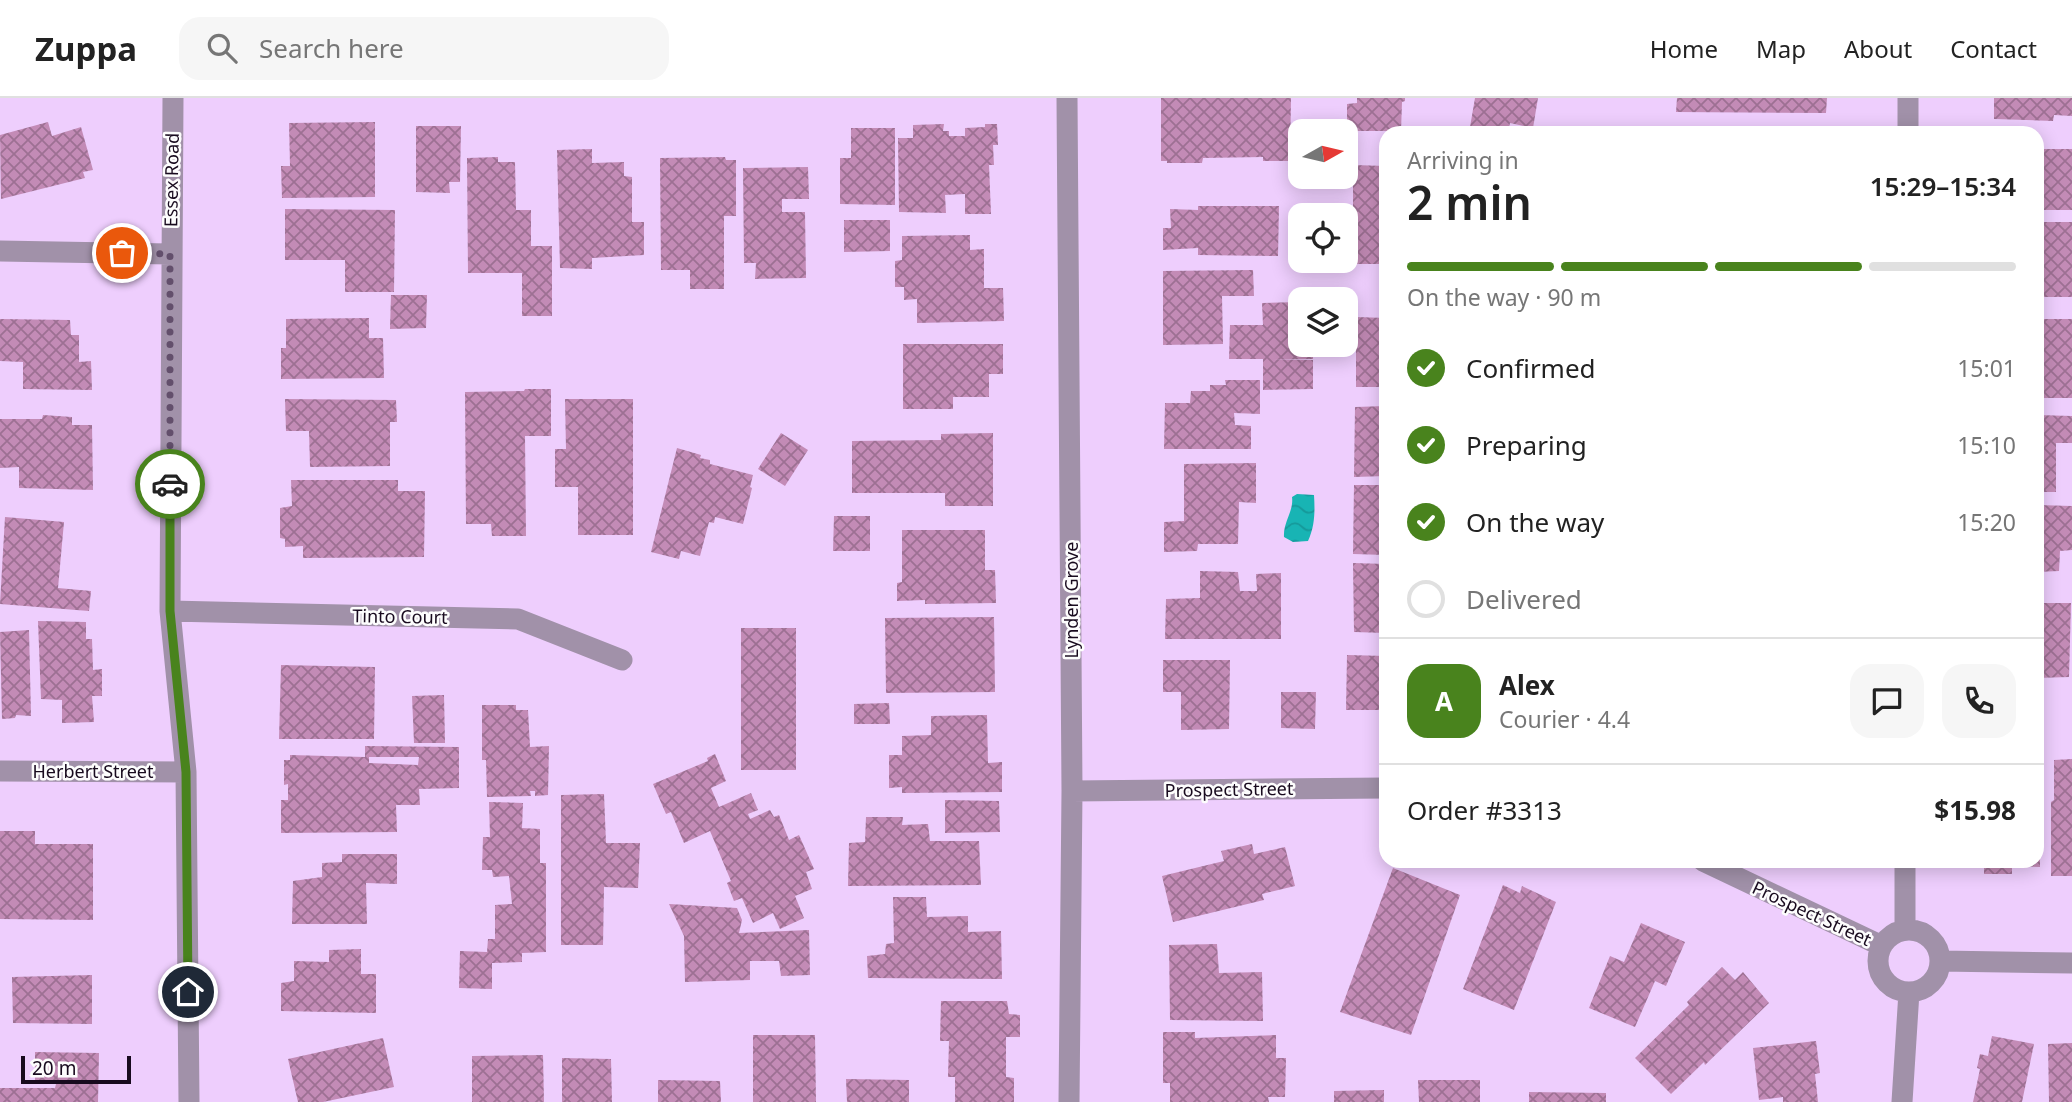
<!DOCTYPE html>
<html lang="en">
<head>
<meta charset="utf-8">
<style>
	body { margin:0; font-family:"Noto Sans",sans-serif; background:#f6f6f6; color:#222; height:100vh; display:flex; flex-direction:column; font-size:26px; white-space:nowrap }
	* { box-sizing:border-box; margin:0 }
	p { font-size:23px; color:#767676 }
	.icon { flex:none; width:38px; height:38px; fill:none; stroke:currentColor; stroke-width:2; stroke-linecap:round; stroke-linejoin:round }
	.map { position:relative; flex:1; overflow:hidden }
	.side { position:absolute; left:1379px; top:28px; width:665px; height:742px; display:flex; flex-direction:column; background:#fff; border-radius:21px; box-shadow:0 4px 18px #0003 }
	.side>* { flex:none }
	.needle { width:46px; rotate:82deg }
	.buttons { position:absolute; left:1288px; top:21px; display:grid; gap:14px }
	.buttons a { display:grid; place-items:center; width:70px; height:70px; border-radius:14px; background:#fff; box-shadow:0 4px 18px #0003; font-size:35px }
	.scale { position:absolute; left:21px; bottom:18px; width:110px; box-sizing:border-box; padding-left:7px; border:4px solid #180a1e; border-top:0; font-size:19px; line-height:24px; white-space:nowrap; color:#180a1e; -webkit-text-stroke:5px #fdfdfd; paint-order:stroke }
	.pin { position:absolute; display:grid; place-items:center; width:60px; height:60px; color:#fff; margin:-30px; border:4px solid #fff; border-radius:50%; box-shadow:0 2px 7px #0007 }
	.courier { position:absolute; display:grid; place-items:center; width:70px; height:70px; margin:-35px; border:5px solid #49831d; border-radius:50%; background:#fff; color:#222; box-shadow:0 2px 9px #0007 }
	.overview em { font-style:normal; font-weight:600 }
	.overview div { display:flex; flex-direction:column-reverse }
	.overview { display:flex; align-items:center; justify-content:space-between; height:119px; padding:0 28px }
	h1 { font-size:46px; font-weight:600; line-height:52px }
	.bar { display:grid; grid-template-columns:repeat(4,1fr); gap:10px 7px; align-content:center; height:84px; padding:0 28px }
	.bar i { height:9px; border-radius:5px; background:#e0e0e0 }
	.bar .current { background:#49831d }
	.bar p { grid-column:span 4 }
	.line { display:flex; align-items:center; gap:18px; padding:0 28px; border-top:2px solid #e0e0e0 }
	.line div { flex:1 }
	.round { display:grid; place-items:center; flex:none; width:74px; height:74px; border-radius:21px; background:#f6f6f6 }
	ol { padding:0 28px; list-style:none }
	li { display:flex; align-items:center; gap:21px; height:77px }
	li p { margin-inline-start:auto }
	li .icon { padding:7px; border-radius:50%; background:#49831d; color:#fff; stroke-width:4 }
	li:last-child { color:#767676 }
	li i { width:38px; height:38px; border:4px solid #e0e0e0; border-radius:50% }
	header { display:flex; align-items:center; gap:42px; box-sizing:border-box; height:98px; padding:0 35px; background:#fff; border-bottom:2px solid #e0e0e0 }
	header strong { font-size:33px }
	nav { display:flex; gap:38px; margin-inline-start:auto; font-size:24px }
	.search { width:490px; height:63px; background:#f6f6f6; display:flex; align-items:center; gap:18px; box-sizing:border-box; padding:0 24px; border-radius:21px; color:#767676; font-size:26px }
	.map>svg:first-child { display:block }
	.water { fill:url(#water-waves) }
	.building { fill:url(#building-cross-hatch); fill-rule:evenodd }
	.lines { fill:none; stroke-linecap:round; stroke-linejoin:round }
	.minor { stroke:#a191a9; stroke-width:21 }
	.done { stroke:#634f6c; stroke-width:7; stroke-dasharray:0 12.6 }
	.route { stroke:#49831d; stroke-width:9 }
	.labels { text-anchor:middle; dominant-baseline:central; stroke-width:5; stroke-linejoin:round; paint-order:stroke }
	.street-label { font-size:18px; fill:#180a1e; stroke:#fdfdfd }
</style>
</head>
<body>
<header>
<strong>Zuppa</strong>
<div class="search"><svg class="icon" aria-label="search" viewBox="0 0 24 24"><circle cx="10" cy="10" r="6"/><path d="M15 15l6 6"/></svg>Search here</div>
<nav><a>Home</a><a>Map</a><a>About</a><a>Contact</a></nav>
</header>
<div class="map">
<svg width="2072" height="1004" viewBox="0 0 2072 1004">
	<defs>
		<pattern id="water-waves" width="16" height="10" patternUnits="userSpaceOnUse" patternTransform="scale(1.75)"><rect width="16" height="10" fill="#18b4b4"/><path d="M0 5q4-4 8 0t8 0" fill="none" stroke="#15999a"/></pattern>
		<pattern id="building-cross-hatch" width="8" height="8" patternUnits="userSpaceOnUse" patternTransform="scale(1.75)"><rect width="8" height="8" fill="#c38bb6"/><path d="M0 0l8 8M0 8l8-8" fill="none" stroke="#9d7093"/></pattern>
	</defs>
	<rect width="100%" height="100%" fill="#eecefd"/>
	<path class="water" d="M1297,396L1314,397C1315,413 1315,428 1308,443L1293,444L1284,439C1283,424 1294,413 1292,399Z"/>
	<path class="building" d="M1161,0H1291L1290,63H1263V59L1203,60L1202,65H1167V63H1161Z
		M1357,0H1405V3L1402,4L1401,33H1347V6L1357,5Z
		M1475,0H1538L1533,30L1510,25L1508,35H1469Z
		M1677,0H1827L1826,15L1676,14Z
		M1994,0H2072V18L2054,17L2053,23L1994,21Z
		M48,24L52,38L81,29L93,72L83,74L85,80L1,101L0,37Z
		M375,24V99L282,100L281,68H290L289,25Z
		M944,26L943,33H949V38H965V30L985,29V26H997L998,47H993L994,67H989L991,116H965V96L945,97L946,115L899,114L898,40H913V27Z
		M416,28H461L460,84H449L450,95L416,94Z
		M851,30H895V107L840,106V60H851Z
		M592,51V65L624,64V78L632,79V124H644V157L592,160V171L560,170L557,52Z
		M2037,51H2072V112H2037Z
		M498,59V64H515L516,112H531V148H552V218H522V175H468L467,60Z
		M725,59L726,62H736V118H724V191H690V172H661L660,60Z
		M1353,67L1386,68V158H1380V166H1353Z
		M808,69L809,101H782V114H805L806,180L755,181L756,165H744L743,70Z
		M1198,108H1279L1278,158L1198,157V150L1163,152V130H1171L1170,111L1198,112Z
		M285,111L395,112L394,194H345V162H285Z
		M844,122H890V153L844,154Z
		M2037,124H2072V199H2037Z
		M970,137V152L984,151V190H1003L1004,223L917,225V201L904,202V189H895V163L902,162V138Z
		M1253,172L1254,198H1222L1223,246L1163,247V173Z
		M391,197H427L426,230L390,231Z
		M1300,204V247H1313V261L1273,262H1313V291L1263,292V261H1229L1230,227H1263L1262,205Z
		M1356,219L1386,220V289H1356Z
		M369,220V240H383L384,280L281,281V250H286V221Z
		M0,221L70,222L71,237H79V264L91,263L92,292L23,291V264L0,263Z
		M2037,221H2072V300H2037Z
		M903,246H1003V276H989V299H953V311H903Z
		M1225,282H1260V316L1234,315L1235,327L1251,328V351H1164L1165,305H1190L1191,293H1210V287H1226Z
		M525,291H551V338H525L526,438H492L491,426H466L465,294L524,293Z
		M285,301L396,302L397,324H390V368L310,369L309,333H286Z
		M565,301H633V437H578V389H555V351H566Z
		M1386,308V378L1354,379L1355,309Z
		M43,317L72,319V327H92L93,392L19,390V369L0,370V321H42Z
		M2037,317L2072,318V345H2056V394H2037Z
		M781,335L808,352L785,388L758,371Z
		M993,335V408H945V395H852V343L941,342V336Z
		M677,350L701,357L700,360L710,362V366L753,377L750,389L752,390L743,426L715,419L714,425L709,424L700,458L681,453L679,461L651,454Z
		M1256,365V405L1239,404L1238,446H1198L1197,453L1164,454V424L1184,423V366Z
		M291,382H398V393H425L424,459L303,460V448L285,449V441L280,440V410L292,408Z
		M1354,387H1386V457L1353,456Z
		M2037,407L2072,408V452L2060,453L2059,473L2037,474Z
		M834,418H870V453H833Z
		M5,419L64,424L58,490L91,493L89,513L0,506Z
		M902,432H985V472H995L996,505L925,506V502L897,503V485L902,484Z
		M1353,465L1386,466V535L1354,534Z
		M1200,473L1238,474L1240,493H1257L1256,476L1281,475V541H1165L1166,501L1200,500Z
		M2037,505H2071L2069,579L2037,580Z
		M994,519L995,594L886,595L885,520Z
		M38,523L86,524V541H92L93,572L102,571V598H92L94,624L62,625V602L41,601Z
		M741,530H796V672H741Z
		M29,532L31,618L16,617L15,620L2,621L0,534Z
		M1347,557L1386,558V612H1346Z
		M1163,562H1230L1229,631L1181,632V594H1163Z
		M281,567L375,569L374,641H279Z
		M1281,594H1316L1315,631L1281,630Z
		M444,597L445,645H414L412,598Z
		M889,605L890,626H854V606Z
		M482,607H516V612H528L530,649L549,648L548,697L535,698V693H530L531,698L487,699L486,662H482Z
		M987,617L988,665L1002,664V694L902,695V689L889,690V657H902V638L931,637V618Z
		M365,648L459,649V690L419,691L420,707H396L397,734L281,735V702H288V686L284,687V662H290V657L365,659ZM369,659H419L418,667L369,665Z
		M715,656L726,683L711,690L719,709L751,695L758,712L748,716L750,721L770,712L774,719L779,717L789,742L799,737L814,771L806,774L812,791L795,798L804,820L780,831L773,815L753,825L742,800L734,803L727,785L731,783L710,733L684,745L671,714L666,716L653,686L708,663L707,660Z
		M2072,661V778H2051V704L2054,702V662Z
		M604,696L606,745H640L638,790L604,789L603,847H561V697Z
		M945,702L999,703L1000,734L945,735Z
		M489,704L523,705L522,730L540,731V765H546V854L522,855V864L492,865V891L459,890L460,853L487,854L488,841H495V807L512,806L509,778L493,779L492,772H482L483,739H490Z
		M866,719H903L902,727L928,726L930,743H979L981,787L848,788L849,745L865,744Z
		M0,733H35V746H93V822L0,821Z
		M2037,735H2040V769L2012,768V776H1984V763H2037Z
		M1252,746L1254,756L1285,749L1295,788L1262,796L1264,802L1173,824L1162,778L1224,763L1221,753Z
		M342,756H397V786L366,785L367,826H292L293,783L322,779V765L342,764Z
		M1393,770L1460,797L1411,937L1340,914Z
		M1503,787L1520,795L1522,788L1556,804L1514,912L1463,891Z
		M893,799H926L927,819L968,818V834L1001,833L1002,881L868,880L867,858L885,856L886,846L894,845Z
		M669,806L737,810L742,822L739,835L809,832L810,877L781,878L779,863H750V882L685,884L684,838Z
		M1641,825L1685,844L1666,888L1655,883L1635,929L1589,910L1610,858L1624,864Z
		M1217,846L1219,875L1262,874L1263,923L1170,922L1169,847Z
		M361,851V876H376V915L281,913V885L294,883V863L329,864V852Z
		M1722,869L1735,882L1743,874L1769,905L1705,967L1704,964L1671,996L1635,960L1689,907L1687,904Z
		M92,877V926L13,925L12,879Z
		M941,903H1007L1009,916L1020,917V939H1006V979L1014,980V1004H955V979H948L949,943H940Z
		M1163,934H1195V940L1276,937V960H1286L1285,999H1268L1269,1004H1170V985H1163Z
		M753,937H815L816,1004H753Z
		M1992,938L2034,946L2022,1004H1973L1980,971L1977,970L1980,956L1988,958Z
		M383,940L394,989L323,1004H298L288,961Z
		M1816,943L1820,975L1815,976L1818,1004H1783V999L1759,1002L1753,950Z
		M2072,945V1004H2049L2048,946Z
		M35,954L99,955L98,1004H0V990H55L56,986H35Z
		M543,957L544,1004H472V958Z
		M562,960L611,961L612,1004H562Z
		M846,981L909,982V1004H847Z
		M658,982L720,983L721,1004H658Z
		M1418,982H1480V1004H1419Z
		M1384,992V1004H1334V993Z
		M1529,994L1606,995V1004H1529Z"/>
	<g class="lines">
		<path class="minor" d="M173,0L170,513L186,674L189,1004
			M1067,0L1072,693L1069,1004
			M1908,35V0
			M0,153L170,156
			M170,513L518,521L622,562
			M0,673L186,674
			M1072,693L1386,690
			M1703,763L1882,848
			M1878 863a31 31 0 1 1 62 0a31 31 0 1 1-62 0Z
			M1905,832V763
			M1941,863L2072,865
			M1902,1004L1909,894"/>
	</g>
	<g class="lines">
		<path class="done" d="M122,155L170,156V386"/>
		<path class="route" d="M170,386V513L186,674L188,894"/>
	</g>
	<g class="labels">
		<g class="street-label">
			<text transform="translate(171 82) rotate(-89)">Essex Road</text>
			<text transform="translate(1071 502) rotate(-90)">Lynden Grove</text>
			<text transform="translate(400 518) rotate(1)">Tinto Court</text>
			<text x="93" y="673">Herbert Street</text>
			<text transform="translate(1229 691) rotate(-1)">Prospect Street</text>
			<text transform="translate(1812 815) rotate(25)">Prospect Street</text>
		</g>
	</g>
</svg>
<div class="buttons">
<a><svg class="needle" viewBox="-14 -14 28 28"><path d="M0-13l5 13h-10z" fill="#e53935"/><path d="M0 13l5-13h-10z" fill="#767676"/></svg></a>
<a><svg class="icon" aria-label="locate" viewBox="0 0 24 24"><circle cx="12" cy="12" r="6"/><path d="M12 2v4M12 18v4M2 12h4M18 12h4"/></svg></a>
<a><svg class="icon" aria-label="layers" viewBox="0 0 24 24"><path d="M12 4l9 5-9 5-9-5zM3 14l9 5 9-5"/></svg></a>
</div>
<div class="scale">20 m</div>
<div class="pin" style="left:122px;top:155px;background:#ea580c"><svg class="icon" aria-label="bag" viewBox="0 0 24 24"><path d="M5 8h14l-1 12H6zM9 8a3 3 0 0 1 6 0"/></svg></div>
<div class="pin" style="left:188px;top:894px;background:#1f2937"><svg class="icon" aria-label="home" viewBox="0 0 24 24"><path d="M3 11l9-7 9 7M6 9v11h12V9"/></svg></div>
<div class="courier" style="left:170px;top:386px"><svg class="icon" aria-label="car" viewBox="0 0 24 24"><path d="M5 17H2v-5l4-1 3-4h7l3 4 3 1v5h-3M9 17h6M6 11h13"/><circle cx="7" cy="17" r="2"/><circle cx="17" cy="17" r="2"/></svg></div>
<section class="side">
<div class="overview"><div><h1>2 min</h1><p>Arriving in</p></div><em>15:29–15:34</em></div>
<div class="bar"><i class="current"></i><i class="current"></i><i class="current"></i><i></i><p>On the way · 90 m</p></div>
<ol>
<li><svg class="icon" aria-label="check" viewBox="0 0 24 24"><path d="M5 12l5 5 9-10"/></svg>Confirmed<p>15:01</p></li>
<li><svg class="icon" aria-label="check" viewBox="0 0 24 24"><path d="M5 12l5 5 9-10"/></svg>Preparing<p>15:10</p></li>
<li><svg class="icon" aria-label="check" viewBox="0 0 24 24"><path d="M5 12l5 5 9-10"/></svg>On the way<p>15:20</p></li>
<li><i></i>Delivered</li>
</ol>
<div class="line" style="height:126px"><b class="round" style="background:#49831d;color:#fff">A</b><div><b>Alex</b><p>Courier · 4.4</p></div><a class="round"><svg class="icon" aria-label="chat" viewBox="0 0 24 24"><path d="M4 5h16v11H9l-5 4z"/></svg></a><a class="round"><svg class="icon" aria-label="phone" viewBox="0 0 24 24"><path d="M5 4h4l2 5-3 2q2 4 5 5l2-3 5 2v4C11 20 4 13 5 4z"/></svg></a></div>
<div class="line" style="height:91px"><div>Order #3313</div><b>$15.98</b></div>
</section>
</div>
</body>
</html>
